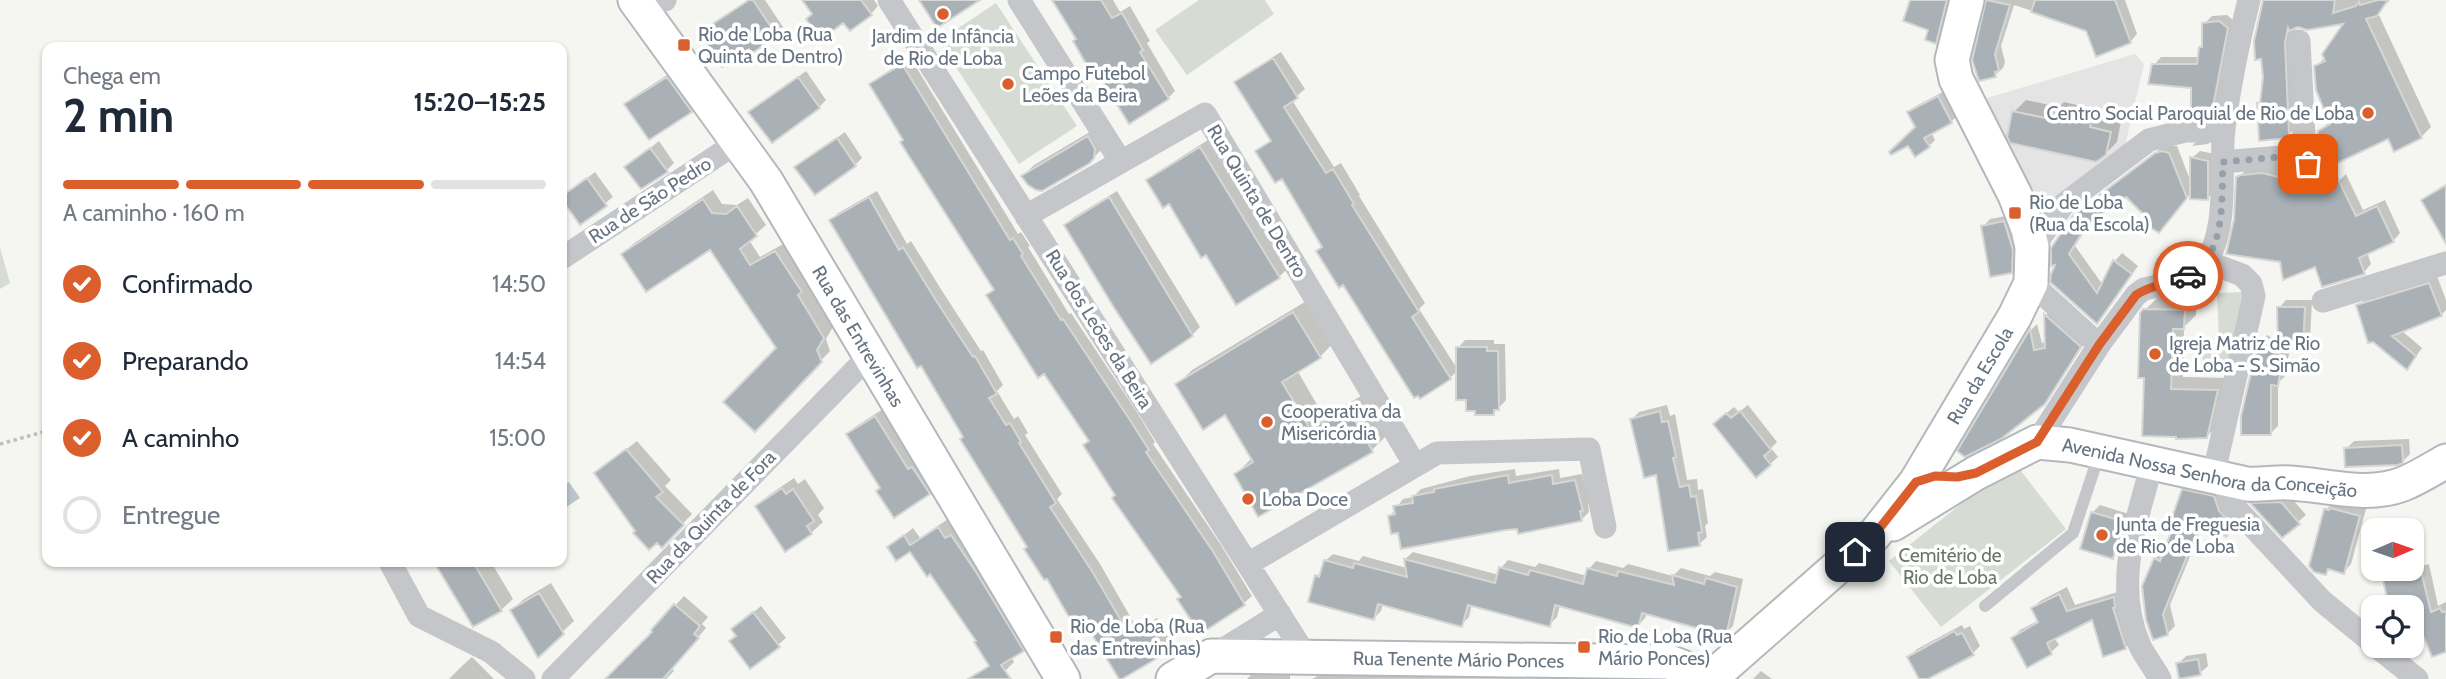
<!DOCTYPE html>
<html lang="pt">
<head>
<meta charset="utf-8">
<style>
	body { margin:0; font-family:Cabin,sans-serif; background:#f2f2f3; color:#1f2937; height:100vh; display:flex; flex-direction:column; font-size:26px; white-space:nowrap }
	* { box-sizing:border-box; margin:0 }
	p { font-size:23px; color:#747a83 }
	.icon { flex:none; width:38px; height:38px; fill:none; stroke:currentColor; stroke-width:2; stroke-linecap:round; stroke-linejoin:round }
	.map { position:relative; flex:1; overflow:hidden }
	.drawer { position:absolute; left:42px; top:42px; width:525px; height:525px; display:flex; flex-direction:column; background:#fff; border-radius:14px; box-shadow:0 2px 5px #0004 }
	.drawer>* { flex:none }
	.needle { width:46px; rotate:88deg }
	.buttons { position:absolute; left:2361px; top:518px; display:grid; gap:14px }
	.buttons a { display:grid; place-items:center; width:63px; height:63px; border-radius:14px; background:#fff; box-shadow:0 2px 5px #0004; font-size:35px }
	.pin { position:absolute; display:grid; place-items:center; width:60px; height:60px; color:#fff; margin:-30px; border-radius:14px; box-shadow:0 4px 10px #0006 }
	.courier { position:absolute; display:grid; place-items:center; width:70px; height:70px; margin:-35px; border:5px solid #da5f2d; border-radius:50%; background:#fff; color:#222; box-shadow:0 2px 9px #0007 }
	.summary em { font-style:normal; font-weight:800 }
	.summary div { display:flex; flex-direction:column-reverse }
	.summary { display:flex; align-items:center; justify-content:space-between; height:119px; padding:0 21px }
	h1 { font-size:46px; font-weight:800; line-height:52px }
	.bar { display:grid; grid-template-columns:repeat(4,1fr); gap:10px 7px; align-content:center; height:84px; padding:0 21px }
	.bar i { height:9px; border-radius:5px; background:#e0e1e3 }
	.bar .current { background:#da5f2d }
	.bar p { grid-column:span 4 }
	ol { padding:0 21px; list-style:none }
	li { display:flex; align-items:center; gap:21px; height:77px }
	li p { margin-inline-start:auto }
	li .icon { padding:7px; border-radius:50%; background:#da5f2d; color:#fff; stroke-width:4 }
	li:last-child { color:#747a83 }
	li i { width:38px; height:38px; border:4px solid #e0e1e3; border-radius:50% }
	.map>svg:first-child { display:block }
	.built { fill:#e3e4e3 }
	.green { fill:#d6dcd3 }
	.water { fill:#bcc5ca }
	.shadow { fill:#0003 }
	.building { fill:#aab1b6; stroke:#d6d7d4; stroke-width:2 }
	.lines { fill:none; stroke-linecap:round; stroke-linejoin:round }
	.secondary-casing { stroke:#b4b8bc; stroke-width:37 }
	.path { stroke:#bbbdbf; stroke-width:3.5; stroke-dasharray:3.5 3.5; stroke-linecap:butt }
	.lane { stroke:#c4c6ca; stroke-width:12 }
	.street { stroke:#c4c6ca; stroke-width:23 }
	.secondary { stroke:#fff; stroke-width:33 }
	.done { stroke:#98a0a9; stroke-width:7; stroke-dasharray:0 12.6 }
	.route { stroke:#da5f2d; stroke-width:9 }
	.poi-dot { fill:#da5f2d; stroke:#fff; stroke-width:2.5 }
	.labels { text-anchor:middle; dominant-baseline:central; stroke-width:7; stroke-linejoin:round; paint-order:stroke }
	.poi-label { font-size:19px; fill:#667381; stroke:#fff; text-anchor:start }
	.street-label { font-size:19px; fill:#667381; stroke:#fff }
	.park-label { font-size:19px; fill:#677964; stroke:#fff }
</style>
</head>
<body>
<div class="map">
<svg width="2446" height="679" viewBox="0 0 2446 679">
	<rect width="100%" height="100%" fill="#f5f5f2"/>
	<path class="built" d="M2135,54L2144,64L2124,150L2063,202L2029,195L1977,101Z"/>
	<path class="green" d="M1199,0H1265L1274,14L1187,75L1155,30Z
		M996,3L1077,126L1019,164L939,41Z
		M0,248L10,283L0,289Z
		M2244,292L2233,371L2202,372L2203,343L2219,342L2217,293Z
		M2014,462L2066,529L1941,627L1889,561Z"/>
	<path class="water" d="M569,482L580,498L562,510V487Z"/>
	<path class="shadow" d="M748,0H765L783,27L776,34L749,47L701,33Z
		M804,0H874L878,6L871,14L844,21L814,14Z
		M1054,0H1113L1120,12L1130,6L1150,41L1147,43L1175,91L1168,98L1078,39Z
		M1912,0H1952L1943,35L1936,42Z
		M1987,0H2125L2137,34L2130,42L2014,5L2001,46L2005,62L2003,68L1995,75L1980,79L1974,60Z
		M2264,0H2390L2378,13L2431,127L2421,137L2319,132L2330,121L2316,67L2325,57L2347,21L2295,26L2298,125L2287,136L2259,103L2263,100L2265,77Z
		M2227,15L2234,21L2218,108L2211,115L2193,86L2154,65L2161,57H2200V48L2204,45V24L2212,16Z
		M1281,52L1305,89L1292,100L1334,167L1341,163L1360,195L1359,196L1425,303L1419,309L1458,370V348L1465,340H1494V344H1505L1506,400L1494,413L1468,398L1458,370L1450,378L1421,396L1324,246L1282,177L1258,151L1272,139L1236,83L1244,75Z
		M910,57L1018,234L1021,232L1030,246L1028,247L1069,314L1071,313L1135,409L1155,442L1153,444L1221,545L1252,596L1244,603L1200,632L1183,596L1117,495L1090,440L1045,372L988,295L995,289L871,84L879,77Z
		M675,70L698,103L649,138L626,104L633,97Z
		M806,71L826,100L819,107L751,112Z
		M1945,91L1958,115L1951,122L1931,132L1935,140L1929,146L1909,144L1917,127L1909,112L1916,106Z
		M2026,100L2059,107L2064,102L2102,111L2101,116L2121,121L2117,142L2105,154L2014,112Z
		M1100,126L1101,150L1089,162L1023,176L1034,165Z
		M845,132L862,158L855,165L797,167Z
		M2200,138H2214L2208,144L2192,146Z
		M1208,140L1286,270L1279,277L1206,252L1169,202L1149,180L1156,173Z
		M659,141L674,163L667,170L627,167Z
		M2164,146H2177L2192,185V158L2200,151L2215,154V191L2207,199L2192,191L2166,224L2151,219L2127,194L2114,201L2090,223L2075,246L2103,285L2115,261L2122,253L2138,266L2097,322L2052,281L2083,208Z
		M2270,167L2307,175L2331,185L2338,182L2346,174L2363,210L2385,200L2400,233L2393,241L2367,252L2371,264L2364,272L2282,261L2236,219L2238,178L2246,170Z
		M595,172L613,197L580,223L562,198Z
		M713,190L722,204L737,205L748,198L766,225L749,240L760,257L785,243L810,281L807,285L833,327L826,339L830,351L755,430L778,348L710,247L623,254L633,244Z
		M877,191L907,244L911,241L944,294L981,351L983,350L1003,385L997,391L1014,419L1018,416L1028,433L1025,435L1062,494L1057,499L1100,564L1138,630L1157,618L1172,644L1165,651L1088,625L1029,547L965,436L831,221L838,213Z
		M1117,191L1200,327L1192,335L1066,225L1074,217Z
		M2012,215L2019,264L2011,272L1983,227L1990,219Z
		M2437,276L2446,300V310L2441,315L2401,330L2422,348L2407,368L2358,306L2366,298Z
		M2158,297L2196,298V315L2184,327L2183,377L2230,378L2219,424L2207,436L2146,376L2145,310Z
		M1308,300L1334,342L1320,357L1297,370L1324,417L1363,395L1386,436L1372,450L1236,474L1252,458L1226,412L1178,384L1192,370Z
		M2286,300H2312L2310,340L2302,348H2290L2285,376L2278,383V426L2270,434L2243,417L2260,343L2267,335L2280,343L2279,308Z
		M2053,308L2087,339L2052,394L2044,402L1959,450L2031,330L2037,324L2042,343L2047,342L2046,315Z
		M1667,405L1670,416L1675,414L1687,480L1697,479L1698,490L1703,489L1708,523L1705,526L1707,537L1699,544L1658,473L1632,419L1639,412Z
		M1748,405L1777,442L1771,448L1778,457L1770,464L1723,416L1734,407L1739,412Z
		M883,409L916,463L937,485L929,493L882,488L848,434L855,427Z
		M2409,439L2410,454L2402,462L2346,449L2354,441Z
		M637,441L671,480L665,486L692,514L662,545L637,531L596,473Z
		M1515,469L1516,476L1559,469L1560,478L1582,474L1590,502L1588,504L1589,512L1582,519L1518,527L1400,531L1390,516L1403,499L1413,497L1421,489L1470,476Z
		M794,478L798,484L805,479L824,508L818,515L823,522L811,533L757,507L769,495Z
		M2192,483L2221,489L2241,519L2226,535L2205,520L2170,605L2175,626L2167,634L2154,638L2155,559L2163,551L2165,552L2184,490Z
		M2289,495L2306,515L2298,522L2253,503L2260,496Z
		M2339,501L2366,509L2351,564L2344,572L2330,568L2326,573V510L2333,502Z
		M2100,505L2129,514L2120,549L2112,557L2092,513Z
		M948,519L955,531L961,527L1032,640L1011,657L1014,662L1005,671L993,679H989L984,671L990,664L978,641L931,572L911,549L889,547L913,528L920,538Z
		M1413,552L1499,575L1501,568L1508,560L1535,567L1539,563L1587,576L1589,569L1596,561L1623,568L1628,564L1673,576L1681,568L1710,576L1715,572L1743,579L1733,626L1725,634L1647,613L1645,618L1638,626L1560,605L1557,617L1549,625L1472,604L1469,617L1461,625L1383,604L1381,611L1374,618L1317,576L1323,570L1325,561L1333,554L1359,561L1363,556L1407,568L1405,559Z
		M445,562H491L513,599L501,610L439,567Z
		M2429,564L2438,606L2446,602V650L2410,600L2385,581L2393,573Z
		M551,583L574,621L538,655L512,610L524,599Z
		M2067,587L2075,605L2121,591L2133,640L2125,648L2093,617L2054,637L2059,645L2051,652L2028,665L2013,638L2020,630L2039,620L2033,608L2040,601Z
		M684,596L708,617L702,624L706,628L671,668L674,671L666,679H607L655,632L653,630Z
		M761,606L786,638L778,645L738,635L733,629Z
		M1962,625L1964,629L1970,626L1980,646L1972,654L1921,679L1909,657L1917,649Z
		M2206,653L2208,666L2200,673L2178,664L2186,656Z
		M472,657L494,679H449L462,666Z
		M1761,671L1772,679H1753Z
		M1254,672H1290V679H1247Z
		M1325,672L1666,678L1312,679Z"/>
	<path class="building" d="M749,0H753L777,36L751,54L749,49L722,67L699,33Z
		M802,0H861L872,15L850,31L843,23L821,40L806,19L812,14Z
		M919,0H980L937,28Z
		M1052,0H1101L1112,18L1122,13L1143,50L1140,52L1169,99L1129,124L1099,75L1094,78L1073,41L1076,39Z
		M1910,0H1947L1936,44L1925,40L1928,30L1903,21Z
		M1986,0L2010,5L1995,54L1999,71L1995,72L1996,77L1979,81L1972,60Z
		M2035,0H2115L2131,43L2096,57L2086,31L2031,12Z
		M2263,0H2335L2333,13L2356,6L2359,2L2360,5L2378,0H2388L2377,16L2366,19L2422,138L2394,152L2388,139L2331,166L2320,157L2315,146L2318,131L2330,124L2316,90L2314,66L2325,61L2322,54L2343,24L2307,30L2298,27L2289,31L2288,28L2285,42L2289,135L2288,138L2259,141L2257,103H2260L2263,77L2261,59L2255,60L2254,41Z
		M2219,21L2228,28L2211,117H2191V88L2148,84L2152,64H2197L2199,47H2202V23Z
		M1273,58L1298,98L1284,107L1326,173L1333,169L1354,204L1352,205L1419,312L1412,317L1451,379L1420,399L1418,396L1414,398L1343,285L1339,288L1316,251L1322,247L1282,179L1275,183L1255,151L1271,141L1234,82Z
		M902,64L1010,240L1013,238L1023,254L1021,256L1061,320L1063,319L1128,417L1149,450L1146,452L1214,553L1245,605L1200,634L1177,599L1181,597L1112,498L1115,495L1083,445L1089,441L1044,374L1038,378L986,295L994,290L900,142L903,140L869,84Z
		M667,77L692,112L649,140L624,104Z
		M798,77L820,108L772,143L748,112Z
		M1938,96L1952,123L1924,138L1930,147L1915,157L1908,146L1891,155L1889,152L1915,127L1907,112Z
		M2012,111L2050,119L2051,113L2091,122L2090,127L2111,132L2106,155L2096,162L2010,143L2007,137Z
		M1088,136L1095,149L1094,158L1090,163L1042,191L1036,190L1028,185L1021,176Z
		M837,138L856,166L815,195L794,167Z
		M1200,147L1280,278L1236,305L1206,255L1201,258L1169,204L1163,208L1146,180Z
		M650,148L668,172L641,189L624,167Z
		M2162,151L2169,153L2187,198L2159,233L2145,224L2149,220L2126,197L2115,203L2084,230L2069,254L2097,293L2113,260L2132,274L2097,324L2050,282L2051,274L2055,265L2051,266V248L2073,215L2155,153Z
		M2190,157L2208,161V200L2190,199Z
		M2262,173L2298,182L2303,179L2322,192L2334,187L2338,179L2356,216L2377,206L2394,242L2359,258L2365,274L2322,287L2315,267L2283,280L2280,262L2226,254L2234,219L2236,177L2241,175Z
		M587,178L607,206L580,225L562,200V196Z
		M2446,185V244L2421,200Z
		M869,197L899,250L903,247L937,302L973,357L975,356L997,394L989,398L1006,425L1010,423L1021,442L1019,443L1056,503L1050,507L1092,571L1130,636L1149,625L1166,653L1122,679H1119L1088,628L1078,633L1047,579L1044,580L1024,549L1027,547L960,439L963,437L921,366L917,368L829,220Z
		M1109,197L1193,336L1151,364L1113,306L1064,225Z
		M703,199L712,213L726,214L737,206L757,236L740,249L750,265L775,251L802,292L798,295L824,338L817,350L822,362L755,432L723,402L776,348L710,250L646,292L621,254Z
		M2004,221L2013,250L2012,273L1990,277L1981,226Z
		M2429,283L2442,316L2392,336L2416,356L2407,370L2373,342L2368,343L2356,305Z
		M2277,307H2305L2303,350H2278Z
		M2143,309L2185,310L2184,329H2173L2171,389L2218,390L2207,438L2176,439V437L2142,436L2144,378H2138L2140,313Z
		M1293,312L1321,358L1282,382L1310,429L1348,408L1373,452L1258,517L1234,474L1253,462L1225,415L1203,430L1175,384Z
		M2044,314L2081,347L2045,404L2001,439L1965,457L1957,451L2030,329L2034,350L2045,348Z
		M2258,342L2283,356L2278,386L2271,385V435H2241V416Z
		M1456,347H1487V351H1498L1499,410H1494V415H1475V411H1466V400H1456Z
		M1660,411L1662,422L1668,421L1676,457L1673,458L1680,487L1689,485L1691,497L1696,496L1702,532L1698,533L1700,546L1668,551L1656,475L1644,478L1630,419Z
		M1740,411L1771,450L1764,456L1771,465L1756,478L1713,424L1726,413L1731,418Z
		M875,416L908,469L912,467L930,494L894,518L876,491L880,488L846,434Z
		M2402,445L2403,463L2398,465L2345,467L2344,448Z
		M626,449L663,492L656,497L684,525L662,548L657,543L649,550L633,533L635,531L594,473Z
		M1508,475L1509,483L1552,475L1553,484L1575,480L1583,511H1580L1582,521L1518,534L1517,529L1506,530L1401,549L1398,533L1391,534L1388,516L1395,514L1393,506L1413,503L1412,496L1434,492V489Z
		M782,488L786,494L793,489L814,521L807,526L812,534L785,552L755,506Z
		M2182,489L2214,496L2219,511L2234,527L2226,537L2202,520L2163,614L2168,635L2153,640L2146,620L2142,586L2154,558L2160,561L2173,527L2169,526Z
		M2281,502L2300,524L2282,538L2250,503Z
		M2330,508L2360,516L2344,574L2328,569L2326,575L2314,572L2309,566L2324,509L2329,510Z
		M2091,512L2122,521L2113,559L2080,549Z
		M938,527L945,538L951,535L978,575L1024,651L1001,665L1011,679H968L989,666L974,642L976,641L930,574L927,577L910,552L896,561L887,547L904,535L910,545Z
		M1404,559L1495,583L1499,567L1528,575L1530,570L1583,584L1587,568L1617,576L1618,571L1674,585L1672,575L1704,584L1706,578L1737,587L1726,636L1642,613L1638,628L1555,605L1550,627L1468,605L1462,627L1378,604L1374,620L1308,602L1315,575L1319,577L1324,560L1353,568L1354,563L1407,577Z
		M446,562H473L502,611L473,627L437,567Z
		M2421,571L2431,612L2440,608L2442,612L2446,611V652L2432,657L2409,602L2389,607L2383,580Z
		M539,593L564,634L538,658L510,610Z
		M2059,594L2067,611L2114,597L2115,608H2113L2126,649L2103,657L2092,620L2047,643L2052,654L2027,668L2011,638L2038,622L2031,608Z
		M674,604L700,626L694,634L699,638L663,679H605L652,632L651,630Z
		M753,612L780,647L750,669L729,641L736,636L731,629Z
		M1954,631L1957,635L1962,633L1974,655L1928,679H1919L1907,657Z
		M2198,659L2201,675L2179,679L2176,663Z"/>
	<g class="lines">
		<defs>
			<g id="secondary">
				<path id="s1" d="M635,0L766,181L1063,679"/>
				<path id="s2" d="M1893,524L1976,473L2037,442L2070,445L2247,484C2262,485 2275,482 2290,483C2327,485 2367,498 2403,484C2418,478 2432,469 2446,461"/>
				<path id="s3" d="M1173,679L1211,656L1669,662L1690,670L1704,679"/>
				<path id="s4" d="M1710,679L1875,534L1916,482L2015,316L2031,283L2032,247L2028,229L2015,195L1956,79L1952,60L1967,0"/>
			</g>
		</defs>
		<use href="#secondary" class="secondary-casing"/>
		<path class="path" d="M0,444L47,431"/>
		<path class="lane" d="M1985,606L2073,533L2100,452"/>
		<path class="street" d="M889,0L1308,659
			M1019,0L1121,162
			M638,6L665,0
			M2285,156L2299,147L2304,137L2299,41
			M2223,162L2290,156L2300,158L2324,178
			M1026,216L1205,114L1415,465
			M562,258L738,142
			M2032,258L2040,238L2063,205L2149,140L2185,131H2224
			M2204,266C2230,226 2219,173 2224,128C2230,84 2238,42 2249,0
			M2031,283L2099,345
			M2323,301L2446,263
			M2037,442L2099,345L2136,295L2144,289L2176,282L2204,266H2218L2242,275L2251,284L2254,296L2213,477
			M2152,464C2136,524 2113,585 2140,646C2145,657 2154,667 2160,679
			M2224,479L2230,502L2322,601L2373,643
			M390,562L419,616L491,652L524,679
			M1248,564L1437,453L1589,449L1605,527
			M2376,646L2417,679
			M1214,655L1280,614
			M553,679L869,356"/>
		<use href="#secondary" class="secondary"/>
	</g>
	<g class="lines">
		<path class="done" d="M2188,276C2227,254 2221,201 2223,162L2290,156L2300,158L2308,164"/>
		<path class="route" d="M1855,552L1875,534L1916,482L1935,476L1957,477L1976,473L2037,442L2099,345L2136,295C2152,284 2171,284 2188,276"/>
	</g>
	<g class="poi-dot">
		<circle cx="943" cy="14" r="7"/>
		<rect x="677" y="38" width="14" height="14" rx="3.5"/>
		<circle cx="1008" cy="84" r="7"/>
		<circle cx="2368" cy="113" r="7"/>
		<rect x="2008" y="206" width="14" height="14" rx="3.5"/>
		<circle cx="2155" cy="354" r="7"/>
		<circle cx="1267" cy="422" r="7"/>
		<circle cx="1248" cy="499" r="7"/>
		<circle cx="2102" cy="535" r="7"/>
		<rect x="1049" y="630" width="14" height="14" rx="3.5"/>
		<rect x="1577" y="640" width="14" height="14" rx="3.5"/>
	</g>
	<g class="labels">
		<g class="poi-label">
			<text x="698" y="34">Rio de Loba (Rua<tspan x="698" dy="22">Quinta de Dentro)</tspan></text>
			<text x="943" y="36" text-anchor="middle">Jardim de Infância<tspan x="943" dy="22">de Rio de Loba</tspan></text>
			<text x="1022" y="73">Campo Futebol<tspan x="1022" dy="22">Leões da Beira</tspan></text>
			<text x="2354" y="113" text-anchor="end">Centro Social Paroquial de Rio de Loba</text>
			<text x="2029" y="202">Rio de Loba<tspan x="2029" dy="22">(Rua da Escola)</tspan></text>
			<text x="2169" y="343">Igreja Matriz de Rio<tspan x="2169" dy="22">de Loba - S. Simão</tspan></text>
			<text x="1281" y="411">Cooperativa da<tspan x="1281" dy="22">Misericórdia</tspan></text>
			<text x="1262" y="499">Loba Doce</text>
			<text x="2116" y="524">Junta de Freguesia<tspan x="2116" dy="22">de Rio de Loba</tspan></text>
			<text x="1070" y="626">Rio de Loba (Rua<tspan x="1070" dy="22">das Entrevinhas)</tspan></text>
			<text x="1598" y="636">Rio de Loba (Rua<tspan x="1598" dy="22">Mário Ponces)</tspan></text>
		</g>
		<g class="street-label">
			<text transform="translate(650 200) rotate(-33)">Rua de São Pedro</text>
			<text transform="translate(1257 201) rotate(59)">Rua Quinta de Dentro</text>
			<text transform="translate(1099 329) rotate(58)">Rua dos Leões da Beira</text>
			<text stroke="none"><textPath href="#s1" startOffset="404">Rua das Entrevinhas</textPath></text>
			<text stroke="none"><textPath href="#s4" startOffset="410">Rua da Escola</textPath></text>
			<text stroke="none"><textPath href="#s2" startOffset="341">Avenida Nossa Senhora da Conceição</textPath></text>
			<text transform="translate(711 517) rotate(-46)">Rua da Quinta de Fora</text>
			<text stroke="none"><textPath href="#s3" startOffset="292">Rua Tenente Mário Ponces</textPath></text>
		</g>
		<g class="park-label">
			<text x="1950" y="555">Cemitério de<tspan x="1950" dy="22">Rio de Loba</tspan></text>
		</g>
	</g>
</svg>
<div class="buttons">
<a><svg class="needle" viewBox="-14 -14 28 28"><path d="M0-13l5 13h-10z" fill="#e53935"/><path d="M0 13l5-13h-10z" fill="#747a83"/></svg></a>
<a><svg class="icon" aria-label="locate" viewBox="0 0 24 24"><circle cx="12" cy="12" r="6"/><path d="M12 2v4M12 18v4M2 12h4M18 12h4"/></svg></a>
</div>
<div class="pin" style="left:2308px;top:164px;background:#ea580c"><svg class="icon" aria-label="bag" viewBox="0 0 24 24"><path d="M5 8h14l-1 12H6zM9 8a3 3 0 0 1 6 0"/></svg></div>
<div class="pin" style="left:1855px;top:552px;background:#1f2937"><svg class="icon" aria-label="home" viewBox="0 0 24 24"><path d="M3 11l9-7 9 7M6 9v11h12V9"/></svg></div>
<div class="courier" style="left:2188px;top:276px"><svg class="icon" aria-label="car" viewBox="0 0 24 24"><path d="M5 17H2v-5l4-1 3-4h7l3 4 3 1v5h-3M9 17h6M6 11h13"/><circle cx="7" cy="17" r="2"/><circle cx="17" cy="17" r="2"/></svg></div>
<section class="drawer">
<div class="summary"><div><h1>2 min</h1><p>Chega em</p></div><em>15:20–15:25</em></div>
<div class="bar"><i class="current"></i><i class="current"></i><i class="current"></i><i></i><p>A caminho · 160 m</p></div>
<ol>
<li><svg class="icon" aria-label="check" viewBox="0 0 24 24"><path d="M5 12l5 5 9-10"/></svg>Confirmado<p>14:50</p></li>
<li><svg class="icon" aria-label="check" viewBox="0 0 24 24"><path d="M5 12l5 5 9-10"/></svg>Preparando<p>14:54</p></li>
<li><svg class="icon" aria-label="check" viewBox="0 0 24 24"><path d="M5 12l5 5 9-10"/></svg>A caminho<p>15:00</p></li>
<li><i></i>Entregue</li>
</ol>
</section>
</div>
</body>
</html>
